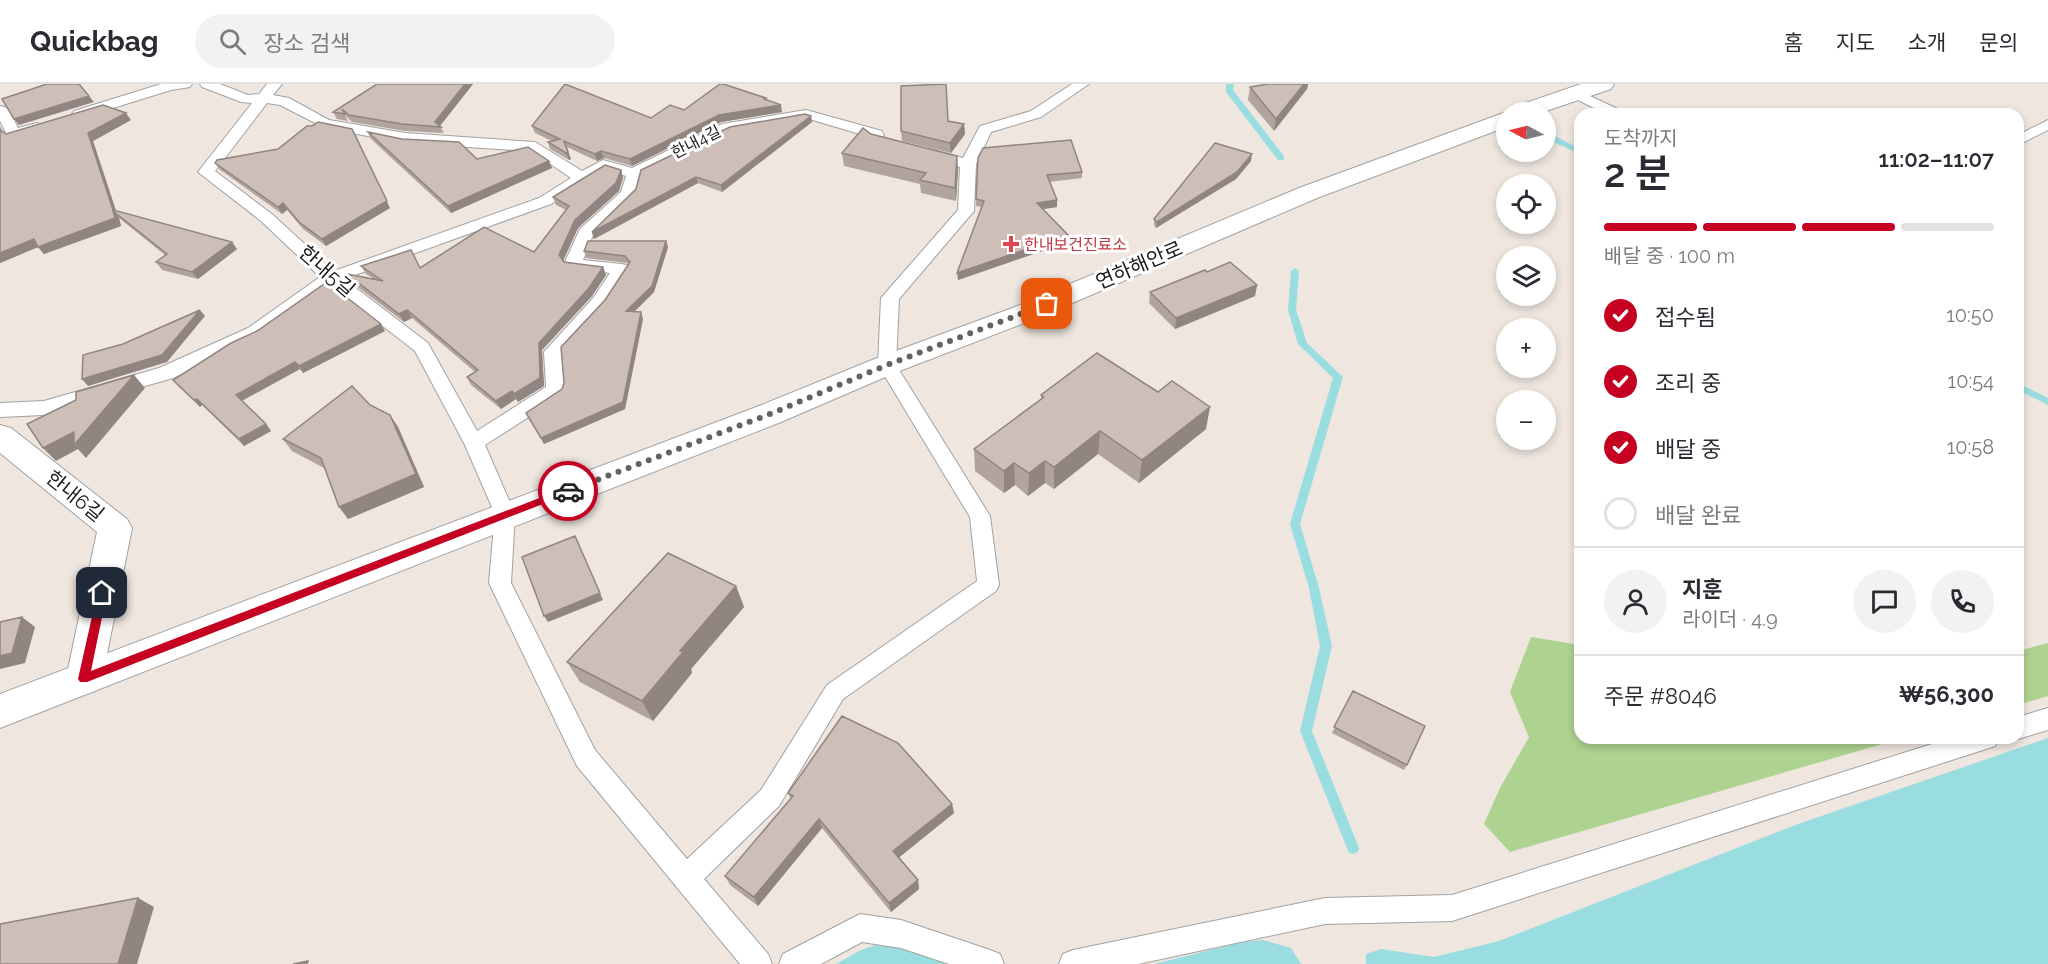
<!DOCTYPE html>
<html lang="ko">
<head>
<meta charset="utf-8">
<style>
	body { margin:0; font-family:Raleway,"Noto Sans KR",sans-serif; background:#f2f2f3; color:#2b2b33; height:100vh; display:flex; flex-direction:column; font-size:22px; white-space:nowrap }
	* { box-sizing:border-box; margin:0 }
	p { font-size:20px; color:#7c7c81 }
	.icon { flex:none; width:33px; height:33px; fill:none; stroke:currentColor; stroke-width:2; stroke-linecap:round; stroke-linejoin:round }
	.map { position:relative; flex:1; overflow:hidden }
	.sheet { position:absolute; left:1574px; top:24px; width:450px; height:636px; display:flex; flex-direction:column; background:#fff; border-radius:18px; box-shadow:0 3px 9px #0003 }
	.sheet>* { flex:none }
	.needle { width:39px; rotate:277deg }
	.tools { position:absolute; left:1496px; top:18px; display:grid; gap:12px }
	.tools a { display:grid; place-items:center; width:60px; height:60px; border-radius:50%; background:#fff; box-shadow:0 3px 9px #0003; font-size:30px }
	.pin { position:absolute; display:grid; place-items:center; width:51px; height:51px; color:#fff; margin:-26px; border-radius:12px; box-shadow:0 3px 9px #0006 }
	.courier { position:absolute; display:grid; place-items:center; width:60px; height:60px; margin:-30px; border:4px solid #c60021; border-radius:50%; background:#fff; color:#222; box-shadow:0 2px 8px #0007 }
	.headline em { font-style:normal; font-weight:600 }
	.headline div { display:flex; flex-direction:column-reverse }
	.headline { display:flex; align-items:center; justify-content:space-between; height:102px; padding:0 30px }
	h1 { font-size:39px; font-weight:600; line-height:45px }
	.bar { display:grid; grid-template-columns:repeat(4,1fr); gap:9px 6px; align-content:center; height:72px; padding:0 30px }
	.bar i { height:8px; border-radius:4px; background:#e1e1e2 }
	.bar .on { background:#c60021 }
	.bar p { grid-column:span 4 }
	.line { display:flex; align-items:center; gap:15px; padding:0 30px; border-top:2px solid #e1e1e2 }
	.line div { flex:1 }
	.round { display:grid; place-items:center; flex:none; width:63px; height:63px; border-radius:32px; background:#f2f2f3 }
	ol { padding:0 30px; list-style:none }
	li { display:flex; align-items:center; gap:18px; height:66px }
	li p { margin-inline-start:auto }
	li .icon { padding:6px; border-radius:50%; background:#c60021; color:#fff; stroke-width:4 }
	li:last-child { color:#7c7c81 }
	li i { width:33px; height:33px; border:3px solid #e1e1e2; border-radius:50% }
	header { display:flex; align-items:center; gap:36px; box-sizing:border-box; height:84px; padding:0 30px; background:#fff; border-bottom:2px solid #e1e1e2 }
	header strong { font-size:28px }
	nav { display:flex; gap:33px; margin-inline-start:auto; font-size:21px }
	.search { width:420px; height:54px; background:#f2f2f3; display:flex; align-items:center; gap:15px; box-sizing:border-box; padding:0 21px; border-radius:33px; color:#7c7c81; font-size:22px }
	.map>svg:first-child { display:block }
	.forest { fill:#aed28f }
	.water { fill:#9adde1 }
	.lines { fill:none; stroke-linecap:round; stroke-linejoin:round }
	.stream { fill:#9adde1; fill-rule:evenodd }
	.service-casing { stroke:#a2a2a2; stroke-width:2 }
	.minor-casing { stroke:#a2a2a2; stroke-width:2 }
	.tertiary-casing { stroke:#a2a2a2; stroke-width:2 }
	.service { fill:#fff; fill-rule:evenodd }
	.minor { fill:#fff; fill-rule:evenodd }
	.tertiary { fill:#fff; fill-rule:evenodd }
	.wall { fill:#b1a39e }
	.shaded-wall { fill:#908581 }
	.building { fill:#cebeb8; stroke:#908581; stroke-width:1.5 }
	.route { fill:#c60021 }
	.done { stroke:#656260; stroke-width:6; stroke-dasharray:0 10.8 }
	.health-dot { fill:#e0444e; stroke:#fff; stroke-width:2 }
	.labels { text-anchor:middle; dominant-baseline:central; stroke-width:6; stroke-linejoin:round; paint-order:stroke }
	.far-street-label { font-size:16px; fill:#1b1b1b; stroke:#fff }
	.far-health-label { font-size:16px; fill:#be3a42; stroke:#fff; text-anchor:start }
	.street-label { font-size:20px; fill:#1b1b1b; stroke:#fff }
</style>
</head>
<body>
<header>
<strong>Quickbag</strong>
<div class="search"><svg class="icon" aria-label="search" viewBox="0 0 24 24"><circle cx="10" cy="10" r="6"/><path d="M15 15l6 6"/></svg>장소 검색</div>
<nav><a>홈</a><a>지도</a><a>소개</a><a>문의</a></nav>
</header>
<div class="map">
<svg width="2048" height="880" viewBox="0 0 2048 880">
	<rect width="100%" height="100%" fill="#eee6df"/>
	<path class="forest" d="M1531,553L1579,561L1580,654H1903L1510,768L1484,740L1500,704L1529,653L1510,608Z
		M2048,559V612L2018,621V567Z"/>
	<path class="water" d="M2048,654V880H1366V870L1381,865L1434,873L1499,857L1798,740Z
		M1263,856L1291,864L1301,880H1154L1243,858Z
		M885,858L957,880H836L861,866Z"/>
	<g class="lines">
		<path class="stream" d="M1226,0H1234L1233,6L1284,72V76H1278L1226,8Z
			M1549,52H1555L1580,65V70L1549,56Z
			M1295,184L1299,187L1296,226L1307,259L1343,293L1300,440L1319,504L1332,562L1312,647L1359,764L1358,768L1353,770L1348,768L1347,764L1300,647L1320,562L1309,504L1290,440L1333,294L1298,260L1288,226L1291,187Z
			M2018,299L2048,314V321L2018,306Z"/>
		<defs>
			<path id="service" d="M161,0H192L190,3L171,6L84,33H74L72,30L74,27Z
				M200,0H220L248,11L259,10L267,0H282L273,11L289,14L329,36L405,49L535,58L582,87L603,76L632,84L722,40L806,26L882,47L885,55L904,60L907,63L899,68L873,61L870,53L806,34L731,47L641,91L637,110L593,151L583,176L621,180L627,181L630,185L606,221L562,269L565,306L563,311L485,361L515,430L511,499L595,666L687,775L761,706L827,601L977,497L970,433L878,281L881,214L958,126L960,83L924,73L921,70L924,67L929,65L963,74L980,42L1031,27L1072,0H1089L1041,33L991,48L976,80L974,127L899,215L896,281L990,432L999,501L996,507L843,615L779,722L704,795L768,870L772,880H740L577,682L489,499L495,430L464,359L415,267L331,202L260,252L173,294L44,331L0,333V319L44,317L159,284L248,244L320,193L261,137L198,88L252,19L241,18L202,3ZM267,19L280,21L325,44L405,59L531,67L571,94L539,114L334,187L273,131L215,87ZM605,86L626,92L621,108L580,145L564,180L567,184L610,189L594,213L544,268L546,303L477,347L428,259L344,195L551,120Z
				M1575,5L1622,27L1624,30H1606L1570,12L1568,9Z
				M0,22L8,24L18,44L37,39L44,43L42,46L13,55L8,53L0,37Z
				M2048,36V46L2018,61V51Z
				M2048,624V646L2018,655L2016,654L2018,633Z
				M1951,654H1998L1995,662L1986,665L1452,837L1325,840L1138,880H1059L1063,870L1073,866L1325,814L1452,811Z
				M860,830L901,836L990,866L1000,870L1004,880H949L901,864L862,858L821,880H779L783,870Z"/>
			<path id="minor" d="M0,341L11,344L127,435L132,444L102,595L97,606L84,611L71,606L66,595L97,448L0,369Z"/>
			<path id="tertiary" d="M1581,0H1614L1611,5L1543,28H1510L1514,23Z
				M1506,28H1508H1506V43L1317,114L1035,235L897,288L781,338L0,644V610L759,322L877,274L1015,223L1299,104Z"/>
		</defs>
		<use href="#service" class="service-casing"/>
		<use href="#minor" class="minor-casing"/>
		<use href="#tertiary" class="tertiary-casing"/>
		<use href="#service" class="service"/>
		<use href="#minor" class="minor"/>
		<use href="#tertiary" class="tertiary"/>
	</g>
	<path class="wall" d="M377,0H473L440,42L444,49L405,47L352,38L345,31L348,37L337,35L333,28Z
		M1268,0H1308L1307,5L1274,47L1248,16L1250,3Z
		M766,14V16L782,28L721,38L632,82L604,74L597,77L567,63L571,75L569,76L550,65L548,58L552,57L535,49L532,42L651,34L684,26Z
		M811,32L812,38L722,108L698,99L594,155L592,148L636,105Z
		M131,36L93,57L116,127L237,165L198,195L162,186L156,178L165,171L119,134L121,142L44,170L38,163L0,179V42L3,48L6,50Z
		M948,37L964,40L965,50L951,69L902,57L901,47Z
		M368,48L477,75L549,77L552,84L451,129L371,55Z
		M871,50L958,85L956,117L921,109L920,100L844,82L842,69Z
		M1071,56L1082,88V94L1049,98L1057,116V123L1043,125L1068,151V158L958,196L982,123L976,122V115Z
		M1251,77L1236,95L1156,144L1154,141V135Z
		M215,79L390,124L326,162L303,145L287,126L282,130L219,85Z
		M621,86L623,94L619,107L578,144L563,177L564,178L603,183L606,191L592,212L542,266L544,302L518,318L516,315L501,325L471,301L467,293L475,288L412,234L404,238L351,198L347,190L374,195L366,190L361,182L420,184L534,168L566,126L556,121L553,113Z
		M666,157L668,163L654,208L634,228L643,235L625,325L544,360L526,329L562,305L605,216L629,180L627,179L586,174L584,167Z
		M1207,188L1257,201L1255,212L1175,245L1149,219L1150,208Z
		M385,247L303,289L300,285L242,317L266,340L271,347L244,362L202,321L200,323L179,303L173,296Z
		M1041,311L1206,345L1139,399L1098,370L1054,405L1045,399L1028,412L1015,401L1004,409L975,387L974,365L1041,316Z
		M370,321L390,331L398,343L424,403L348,435L324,384L292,367L283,355Z
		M736,502L744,523L691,585L692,589L653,637L580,598L567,578Z
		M1353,607L1407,681L1404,686L1332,649Z
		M788,709L952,720L954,729L899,773L918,796L919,805L891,828L822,744L758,822L730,801L725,792L791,715Z"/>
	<path class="shaded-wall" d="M465,0H473L439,43L435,38Z
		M1304,0H1308L1307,5L1274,47L1276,35Z
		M89,12L94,18L19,41L14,35Z
		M781,21L782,28L721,38L632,82L630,75L719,31Z
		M126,29L131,36L93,57L117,130L113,126L88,49Z
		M811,32L812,38L722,108L721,101Z
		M964,40L965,50L951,69L950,59Z
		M352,45L390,124L326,162L322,155Z
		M601,67L604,74L597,77L595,70Z
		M568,68L571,75L569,76L566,69Z
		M1252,70L1251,77L1236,95L1156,144L1157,138Z
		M957,72L958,85L956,117L955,104Z
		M549,77L552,84L451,129L448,122Z
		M621,86L623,94L619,107L578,144L562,179L559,171L575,136Z
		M696,93L698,99L594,155L592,148Z
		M1057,116V123L1037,126V119Z
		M283,119L287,126L282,130L278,123Z
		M113,127L119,134L121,142L44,170L38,163L0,179V169L34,155Z
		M1068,151V158L958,196L957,189Z
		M666,157L668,163L654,208L628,234L626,227Z
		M232,158L237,165L198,195L192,188Z
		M603,183L606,191L592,212L542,266L544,302L518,318L514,310L539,259Z
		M1257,201L1255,212L1175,245L1176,234Z
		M200,226L205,232L167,278L88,302L82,295Z
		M407,226L412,234L404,238L399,230Z
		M641,228L643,235L625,325L544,360L541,354Z
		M381,240L385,247L303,289L299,282Z
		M295,278L300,285L241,317L236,311Z
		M134,291L145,304L86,374L78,365L56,377L43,364Z
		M512,307L516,315L501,325L496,317Z
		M197,315L202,321L200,323L194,316Z
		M1210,323L1206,345L1139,399L1142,376Z
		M390,331L398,343L424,403L348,435L339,423Z
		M266,340L271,347L244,362L239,355Z
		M1100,347L1098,370L1054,405V383Z
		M1045,377V399L1028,412L1029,389Z
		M1014,379L1015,401L1004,409V387Z
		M575,452L603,516L548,538L544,532Z
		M736,502L744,523L691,585L692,589L653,637L642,617L680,567Z
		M22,533L35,543L25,579L0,585V572Z
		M952,720L954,729L896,776L893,767Z
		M819,735L822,744L758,822L754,813Z
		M918,796L919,805L891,828L889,819Z
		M138,814L154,823L137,880H118Z"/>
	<path class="building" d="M47,0H79L89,12L14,35L2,15Z
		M377,0H465L435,38L441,43L402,40L349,31L342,25L345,30L333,28Z
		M565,0L651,34L670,21L684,26L720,0H723L766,14L764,15L781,21L719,31L630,75L601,67L595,70L564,57L568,68L566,69L548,58L560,55L532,42Z
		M946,0L948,37L964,40L950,59L901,47V2Z
		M1268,0H1304L1276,35L1250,3Z
		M103,21L126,29L88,49L113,126L232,158L192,188L156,178L167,170L113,127L115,134L38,163L34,155L0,169V46L6,50Z
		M805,30L811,32L721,101L696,93L592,148L636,105L641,86L730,43Z
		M318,38L352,45L387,117L322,155L299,138L283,119L278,123L215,79L217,76L278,65L307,42H312Z
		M863,44L871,50L957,72L955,104L920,96L926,89L842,69Z
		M368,48L402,55L459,58L477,75L528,63L549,77L448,122Z
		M1071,56L1082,88L1047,91L1057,116L1037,119L1068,151L957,189L984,117L976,115L978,74L983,64Z
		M1215,59L1252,70L1237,88L1157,138L1154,135Z
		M605,81L621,86L616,99L575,136L559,171L564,178L603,183L589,204L539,259L540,294L514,310L512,307L496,317L467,293L478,286L407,226L399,230L347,190L383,197L361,182L411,166L420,184L484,143L534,168L569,122L553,113Z
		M588,157H666L652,202L626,227L641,228L623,318L541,354L526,329L562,305L564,299L561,263L605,216L630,178L625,172L584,167Z
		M1230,178L1257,201L1176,234L1150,208L1205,186L1207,188Z
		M327,198L381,240L299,282L295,278L236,311L266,340L239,355L197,315L194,316L173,296L231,259L257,247Z
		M200,226L162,271L82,295L83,271L123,260Z
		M1097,269L1158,308L1172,297L1210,323L1142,376L1100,347L1054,383L1045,377L1029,389L1014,379L1004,387L974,365L1044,313L1041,311Z
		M134,291L74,361V348L43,364L27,340L76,316V308Z
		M352,302L370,321L390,331L416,390L339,423L321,374L283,355Z
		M575,452L600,509L544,532L522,473Z
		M668,469L736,502L680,567L683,568L642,617L567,578Z
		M22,533L12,569L0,572V538Z
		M1353,607L1425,642L1407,681L1334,643Z
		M842,632L898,659L952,720L893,767L918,796L889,819L819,735L754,813L725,792L793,712L788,709Z
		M138,814L118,880H0V840Z
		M308,877L307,880H293Z"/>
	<path class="route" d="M568,403L571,404V409L87,598H80L78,595L98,506H105L107,509L91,587Z"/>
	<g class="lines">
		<path class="done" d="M568,407L770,330L887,281L1047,220"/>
	</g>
	<path class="health-dot" d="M1008 151h6v6h6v6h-6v6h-6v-6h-6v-6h6z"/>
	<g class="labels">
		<g class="far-street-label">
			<text transform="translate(696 58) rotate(-27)">한내4길</text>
		</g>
		<g class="far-health-label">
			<text x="1024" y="160">한내보건진료소</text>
		</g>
		<g class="street-label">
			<text transform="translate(1139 181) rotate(-23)">연하해안로</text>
			<text transform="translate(327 187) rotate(41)">한내5길</text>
			<text transform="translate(75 412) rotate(39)">한내6길</text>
		</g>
	</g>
</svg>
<div class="tools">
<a><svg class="needle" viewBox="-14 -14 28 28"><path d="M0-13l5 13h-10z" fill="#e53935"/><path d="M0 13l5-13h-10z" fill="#7c7c81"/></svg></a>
<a><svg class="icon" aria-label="locate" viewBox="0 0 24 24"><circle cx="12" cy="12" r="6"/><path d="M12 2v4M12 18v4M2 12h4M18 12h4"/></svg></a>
<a><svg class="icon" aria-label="layers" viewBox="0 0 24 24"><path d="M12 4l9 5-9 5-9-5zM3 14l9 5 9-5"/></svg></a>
<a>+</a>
<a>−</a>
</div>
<div class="pin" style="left:1047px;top:220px;background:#ea580c"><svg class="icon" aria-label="bag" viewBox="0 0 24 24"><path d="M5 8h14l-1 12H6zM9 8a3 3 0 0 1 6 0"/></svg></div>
<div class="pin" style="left:102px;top:509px;background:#1f2937"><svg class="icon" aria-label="home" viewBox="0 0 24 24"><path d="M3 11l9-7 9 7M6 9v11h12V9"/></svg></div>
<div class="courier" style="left:568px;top:407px"><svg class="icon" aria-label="car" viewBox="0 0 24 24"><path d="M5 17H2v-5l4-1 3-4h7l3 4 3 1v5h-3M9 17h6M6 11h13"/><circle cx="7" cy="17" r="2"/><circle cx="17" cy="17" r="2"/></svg></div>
<section class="sheet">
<div class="headline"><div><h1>2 분</h1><p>도착까지</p></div><em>11:02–11:07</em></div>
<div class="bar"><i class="on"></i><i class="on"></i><i class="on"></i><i></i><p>배달 중 · 100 m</p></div>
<ol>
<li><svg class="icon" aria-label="check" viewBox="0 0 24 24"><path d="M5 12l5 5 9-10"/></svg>접수됨<p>10:50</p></li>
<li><svg class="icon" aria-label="check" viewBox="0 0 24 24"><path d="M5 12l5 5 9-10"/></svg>조리 중<p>10:54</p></li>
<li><svg class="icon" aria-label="check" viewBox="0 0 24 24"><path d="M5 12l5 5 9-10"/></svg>배달 중<p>10:58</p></li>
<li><i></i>배달 완료</li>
</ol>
<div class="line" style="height:108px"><a class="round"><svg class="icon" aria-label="person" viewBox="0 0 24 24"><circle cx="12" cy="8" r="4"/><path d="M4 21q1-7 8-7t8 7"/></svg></a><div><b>지훈</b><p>라이더 · 4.9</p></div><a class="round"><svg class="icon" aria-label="chat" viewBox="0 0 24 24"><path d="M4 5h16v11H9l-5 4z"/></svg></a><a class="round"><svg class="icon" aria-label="phone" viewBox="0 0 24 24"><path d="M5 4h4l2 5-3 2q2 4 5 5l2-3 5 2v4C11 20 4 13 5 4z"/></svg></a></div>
<div class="line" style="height:78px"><div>주문 #8046</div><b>₩56,300</b></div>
</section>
</div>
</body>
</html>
